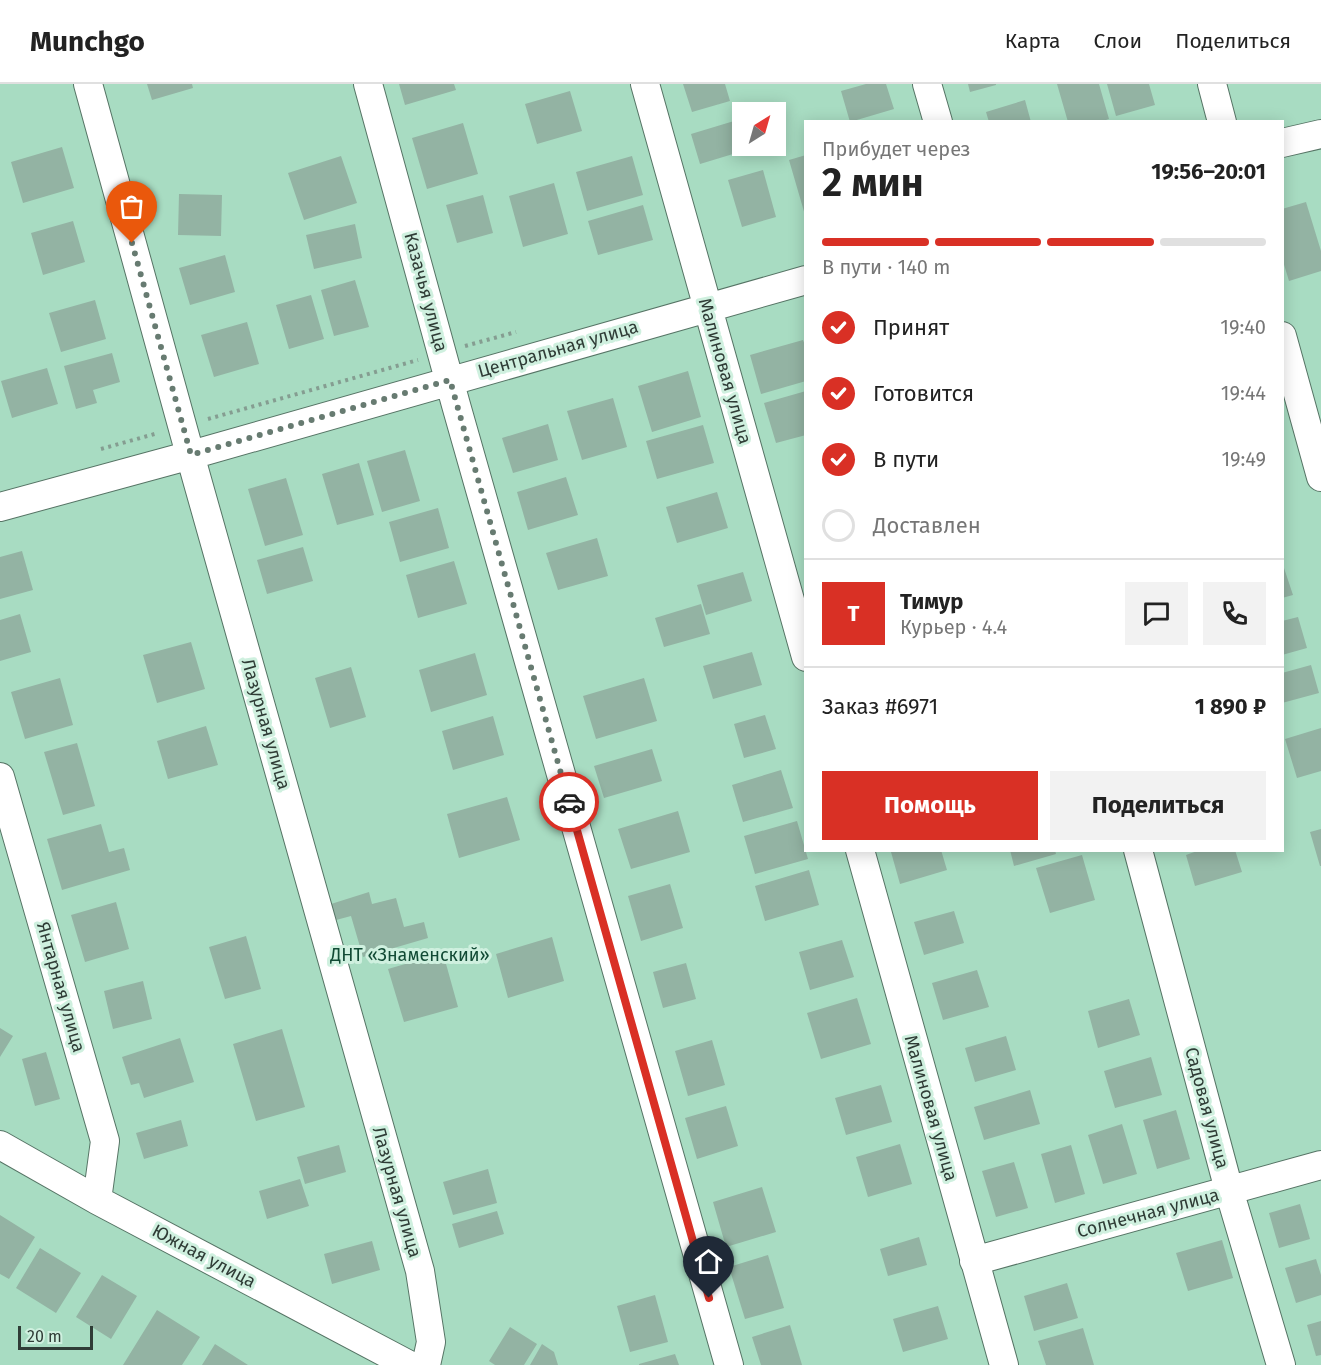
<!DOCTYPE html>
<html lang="ru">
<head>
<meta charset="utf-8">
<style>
	body { margin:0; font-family:"Fira Sans",sans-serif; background:#f2f2f2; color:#222; height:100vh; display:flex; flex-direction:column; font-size:22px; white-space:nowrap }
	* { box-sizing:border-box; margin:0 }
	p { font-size:20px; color:#767676 }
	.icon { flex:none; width:33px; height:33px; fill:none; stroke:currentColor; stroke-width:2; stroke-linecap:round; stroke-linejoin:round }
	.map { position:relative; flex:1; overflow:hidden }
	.details { position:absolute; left:804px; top:36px; width:480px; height:732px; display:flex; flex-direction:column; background:#fff; border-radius:0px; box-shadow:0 3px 15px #0003 }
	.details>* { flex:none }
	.needle { width:39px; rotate:37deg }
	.tools { position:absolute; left:732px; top:18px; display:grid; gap:12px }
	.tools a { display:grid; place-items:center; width:54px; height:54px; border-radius:0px; background:#fff; box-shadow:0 3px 15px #0003; font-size:30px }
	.scale { position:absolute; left:18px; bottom:15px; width:75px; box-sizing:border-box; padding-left:6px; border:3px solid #2f3c36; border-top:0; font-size:16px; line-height:21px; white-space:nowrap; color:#2f3c36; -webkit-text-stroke:4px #cff0df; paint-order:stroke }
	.pin { position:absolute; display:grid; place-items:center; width:51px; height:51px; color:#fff; margin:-62px -26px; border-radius:50% 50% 50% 0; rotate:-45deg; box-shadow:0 0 6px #0007 }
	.pin .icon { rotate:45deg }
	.courier { position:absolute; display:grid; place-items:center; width:60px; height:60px; margin:-30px; border:4px solid #d93025; border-radius:50%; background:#fff; color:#222; box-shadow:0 2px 8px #0007 }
	.overview em { font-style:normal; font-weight:700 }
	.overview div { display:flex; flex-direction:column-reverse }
	.overview { display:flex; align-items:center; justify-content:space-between; height:102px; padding:0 18px }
	h1 { font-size:39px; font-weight:700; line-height:45px }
	.bar { display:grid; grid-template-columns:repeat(4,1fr); gap:9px 6px; align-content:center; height:72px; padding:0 18px }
	.bar i { height:8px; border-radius:4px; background:#e0e0e0 }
	.bar .active { background:#d93025 }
	.bar p { grid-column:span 4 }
	.line { display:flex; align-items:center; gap:15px; padding:0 18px; border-top:2px solid #e0e0e0 }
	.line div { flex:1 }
	.round { display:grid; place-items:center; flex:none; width:63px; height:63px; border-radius:0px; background:#f2f2f2 }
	ol { padding:0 18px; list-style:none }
	li { display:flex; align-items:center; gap:18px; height:66px }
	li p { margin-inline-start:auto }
	li .icon { padding:6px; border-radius:50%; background:#d93025; color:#fff; stroke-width:4 }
	li:last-child { color:#767676 }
	li i { width:33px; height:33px; border:3px solid #e0e0e0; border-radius:50% }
	.primary-button { display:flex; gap:12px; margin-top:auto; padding:12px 18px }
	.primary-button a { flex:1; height:69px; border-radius:0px; background:#d93025; color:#fff; font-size:24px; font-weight:700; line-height:69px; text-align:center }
	.primary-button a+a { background:#f2f2f2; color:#222 }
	header { display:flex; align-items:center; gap:36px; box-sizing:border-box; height:84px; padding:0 30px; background:#fff; border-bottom:2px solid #e0e0e0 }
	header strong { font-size:28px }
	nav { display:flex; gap:33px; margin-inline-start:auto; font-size:21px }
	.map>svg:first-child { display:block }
	.green { fill:#a8dcc2; fill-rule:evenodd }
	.building { fill:#93b3a3 }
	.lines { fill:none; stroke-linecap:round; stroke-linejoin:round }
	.minor-casing { stroke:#567465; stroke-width:30 }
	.path { stroke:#859d91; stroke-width:4; stroke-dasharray:3 4.5; stroke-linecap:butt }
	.minor { stroke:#fff; stroke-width:28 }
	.done { stroke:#677b71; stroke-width:6; stroke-dasharray:0 10.8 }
	.route { stroke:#d93025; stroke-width:8 }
	.labels { text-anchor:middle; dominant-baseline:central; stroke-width:6; stroke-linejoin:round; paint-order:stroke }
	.street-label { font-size:18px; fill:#2f3c36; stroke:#cff0df }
	.park-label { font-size:18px; fill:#114a34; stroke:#cff0df }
</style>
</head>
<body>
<header>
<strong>Munchgo</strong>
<nav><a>Карта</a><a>Слои</a><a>Поделиться</a></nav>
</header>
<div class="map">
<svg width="1321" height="1281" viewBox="0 0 1321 1281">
	<rect width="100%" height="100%" fill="#cff0df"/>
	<path class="green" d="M0,0H1321V1281H0ZM742,28H776V62H742ZM806,38H1282V766H806Z"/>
	<path class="building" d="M147,0H192L193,4L152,16Z
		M399,0H454L456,6L405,21Z
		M683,0H725L730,17L692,28Z
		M866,0H886L894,25L850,38L841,7Z
		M968,0H996V1L970,8Z
		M1057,0H1099L1109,35L1100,38H1068Z
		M1107,0H1149L1155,21L1116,32Z
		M570,7L582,47L537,60L525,20Z
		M1025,16L1031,38H989L986,28Z
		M734,37L743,67L700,80L691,50Z
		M463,39L478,90L427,105L412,54Z
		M62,63L74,104L23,119L11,78Z
		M806,71V131H805L789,76Z
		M341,72L357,119L304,136L288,89Z
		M632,72L643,111L587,127L576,88Z
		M763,86L776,133L742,143L728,96Z
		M554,99L568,150L523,163L509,112Z
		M179,110L222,111L221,152L178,151Z
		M483,111L493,149L457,159L446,121Z
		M1306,118L1321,167V187L1289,197L1282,174V125Z
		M643,121L653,156L598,171L588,137Z
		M73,137L85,178L43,191L31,149Z
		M355,140L362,174L314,185L306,151Z
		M225,171L235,208L190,221L179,184Z
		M355,196L369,243L334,252L321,206Z
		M311,211L324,255L289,265L276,221Z
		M95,216L106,255L61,268L49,229Z
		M247,238L259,280L214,293L201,251Z
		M803,256L806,264V297L761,310L750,271Z
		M112,269L120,298L93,306L97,319L76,325L64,282Z
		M47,284L58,320L12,334L1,297Z
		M688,287L701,333L652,348L638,302Z
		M806,307V351L776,359L764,319Z
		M613,314L627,363L582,376L567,327Z
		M548,340L558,376L513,389L502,354Z
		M703,341L714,379L657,395L646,357Z
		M405,366L420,417L382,428L367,377Z
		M359,379L374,431L337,441L322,390Z
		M566,393L578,431L528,446L517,408Z
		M286,394L303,451L265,462L248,405Z
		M717,408L728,444L677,459L666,423Z
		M438,424L449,464L400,478L389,438Z
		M597,454L608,492L558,506L546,469Z
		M303,463L313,497L267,510L257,476Z
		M22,467L33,506L0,515V473Z
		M454,477L467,520L418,534L406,491Z
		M1282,478L1293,511L1282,514Z
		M743,488L752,517L706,531L697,501Z
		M701,520L710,550L664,563L655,534Z
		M20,530L31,568L0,577V536Z
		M1298,533L1307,564L1282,571V537Z
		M191,558L205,605L157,619L143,571Z
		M752,568L762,601L713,615L703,582Z
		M475,569L487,611L431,628L419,586Z
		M1311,581L1319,609L1282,619V589Z
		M351,583L366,633L330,644L315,594Z
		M60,594L73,641L25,655L11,608Z
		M644,594L657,637L596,655L583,612Z
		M765,631L776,665L744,674L734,640Z
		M493,632L504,671L453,686L442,647Z
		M206,642L218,681L168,695L157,657Z
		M1321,644V687L1297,694L1285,655Z
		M77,659L95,722L63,731L44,668Z
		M652,665L662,697L604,714L594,682Z
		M781,686L793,724L743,738L732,701Z
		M507,713L520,756L459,774L447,730Z
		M678,727L690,768L631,785L618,745Z
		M797,737L808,775L755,790L744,752Z
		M101,740L109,768L124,764L130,786L62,806L47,755Z
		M1321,745V782H1320L1310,748Z
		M897,766H941L947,786L900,800L891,768Z
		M1010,766H1055L1056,770L1014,782Z
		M1200,766H1235L1242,788L1195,802L1186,771Z
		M1082,771L1095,816L1050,829L1036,784Z
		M809,786L819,821L765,837L755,802Z
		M670,800L683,844L641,857L628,812Z
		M369,808L372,820L396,814L404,843L424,838L428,854L363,873L351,832L336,836L331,820Z
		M116,818L129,865L85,878L71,831Z
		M954,827L964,859L924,871L914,838Z
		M246,852L261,905L225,915L209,863Z
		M552,853L564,897L508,914L496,870Z
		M842,856L854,893L810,906L799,868Z
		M443,869L458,923L404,938L388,885Z
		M686,879L696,915L663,924L653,888Z
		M977,886L989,923L943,936L932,899Z
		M143,897L152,935L113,945L104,907Z
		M857,914L871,960L821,975L807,929Z
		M1129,915L1140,951L1098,964L1088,927Z
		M0,944L13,952L0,973Z
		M282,945L305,1023L256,1037L233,960Z
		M1006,952L1016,986L975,998L965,964Z
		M180,954L194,998L144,1014L139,999L131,1001L122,973Z
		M712,956L725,1001L688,1012L675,967Z
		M46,968L60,1015L35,1022L22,975Z
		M1151,973L1162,1011L1115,1024L1104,987Z
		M881,1001L892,1038L846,1051L835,1014Z
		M1030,1006L1040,1040L984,1056L974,1023Z
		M726,1022L738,1062L697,1075L685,1034Z
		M1176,1026L1190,1075L1157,1085L1143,1036Z
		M181,1036L188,1062L144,1075L136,1049Z
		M1122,1040L1137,1090L1103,1100L1088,1051Z
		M900,1060L912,1100L868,1113L856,1073Z
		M339,1061L346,1088L305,1100L297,1073Z
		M1071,1061L1085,1110L1055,1119L1041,1070Z
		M1014,1078L1028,1124L996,1133L982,1087Z
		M488,1085L497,1119L453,1131L443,1098Z
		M300,1095L309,1122L267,1135L259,1107Z
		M762,1103L776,1148L726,1163L713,1118Z
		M1300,1120L1310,1155L1279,1164L1269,1129Z
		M497,1127L504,1150L459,1164L452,1140Z
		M0,1131L35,1153L9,1195L0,1190Z
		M919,1153L927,1181L888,1192L880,1165Z
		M1222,1156L1233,1194L1188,1207L1176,1169Z
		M372,1157L380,1186L332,1200L324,1170Z
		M40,1164L81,1189L56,1229L16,1204Z
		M768,1171L784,1224L745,1235L729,1183Z
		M1316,1175L1321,1191V1211L1296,1219L1285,1184Z
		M102,1191L137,1212L111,1255L76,1233Z
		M1067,1199L1078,1234L1034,1247L1024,1212Z
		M655,1211L668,1258L630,1268L617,1222Z
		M938,1222L948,1255L903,1268L893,1235Z
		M157,1226L200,1253L182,1281H123Z
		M1321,1237V1271L1316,1272L1307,1241Z
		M790,1241L802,1281H761L752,1253Z
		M510,1243L537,1260L524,1281H495L489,1277Z
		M1083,1244L1094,1281H1046L1038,1257Z
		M215,1260L248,1281H202Z
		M542,1260L554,1268L558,1281H530Z
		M675,1270L679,1281H639V1280Z"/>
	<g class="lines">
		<defs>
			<path id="minor" d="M88,0L196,392L420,1187L431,1258L426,1281
				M368,0L456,321L729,1281
				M645,0L806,573
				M927,0L938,38
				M1212,0L1222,38
				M1282,59L1321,50
				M1282,252L1321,393
				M0,423L191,371L806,196
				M0,693L105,1057L97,1116
				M860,766L1004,1281
				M1138,766L1229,1106L1281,1281
				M0,1061L97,1116L409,1281
				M974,1177L1321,1081"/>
		</defs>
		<use href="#minor" class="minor-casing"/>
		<path class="path" d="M465,262L516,248
			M208,335L418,276
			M101,365L158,349"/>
		<use href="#minor" class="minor"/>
	</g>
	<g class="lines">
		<path class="done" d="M132,159L191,371L450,296L569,718"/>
		<path class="route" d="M569,718L709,1214"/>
	</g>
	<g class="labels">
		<g class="street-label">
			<text transform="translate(426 208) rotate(75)">Казачья улица</text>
			<text transform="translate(558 265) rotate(-16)">Центральная улица</text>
			<text transform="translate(725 287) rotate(74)">Малиновая улица</text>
			<text transform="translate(266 640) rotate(74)">Лазурная улица</text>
			<text transform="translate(61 903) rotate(74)">Янтарная улица</text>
			<text transform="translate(931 1024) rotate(74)">Малиновая улица</text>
			<text transform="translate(1207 1024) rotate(75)">Садовая улица</text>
			<text transform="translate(397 1108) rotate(74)">Лазурная улица</text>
			<text transform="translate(1148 1129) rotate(-15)">Солнечная улица</text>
			<text transform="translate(204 1172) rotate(28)">Южная улица</text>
		</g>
		<g class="park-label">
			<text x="410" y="871">ДНТ «Знаменский»</text>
		</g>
	</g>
</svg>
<div class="tools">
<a><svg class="needle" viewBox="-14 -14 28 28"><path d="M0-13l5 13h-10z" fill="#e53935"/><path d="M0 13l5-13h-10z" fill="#767676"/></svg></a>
</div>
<div class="scale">20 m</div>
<div class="pin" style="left:132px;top:159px;background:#ea580c"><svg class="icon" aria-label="bag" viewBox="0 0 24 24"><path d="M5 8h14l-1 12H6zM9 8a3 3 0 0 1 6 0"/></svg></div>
<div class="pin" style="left:709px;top:1214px;background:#1f2937"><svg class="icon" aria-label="home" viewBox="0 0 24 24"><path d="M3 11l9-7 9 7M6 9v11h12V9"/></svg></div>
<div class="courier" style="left:569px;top:718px"><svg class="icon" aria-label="car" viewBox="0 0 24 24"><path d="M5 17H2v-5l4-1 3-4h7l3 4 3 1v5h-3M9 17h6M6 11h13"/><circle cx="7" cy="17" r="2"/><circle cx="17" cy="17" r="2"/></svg></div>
<section class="details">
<div class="overview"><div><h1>2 мин</h1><p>Прибудет через</p></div><em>19:56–20:01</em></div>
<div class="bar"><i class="active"></i><i class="active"></i><i class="active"></i><i></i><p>В пути · 140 m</p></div>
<ol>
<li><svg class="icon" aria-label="check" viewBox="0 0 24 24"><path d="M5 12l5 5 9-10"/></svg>Принят<p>19:40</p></li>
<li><svg class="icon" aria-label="check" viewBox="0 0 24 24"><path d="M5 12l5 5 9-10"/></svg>Готовится<p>19:44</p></li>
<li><svg class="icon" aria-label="check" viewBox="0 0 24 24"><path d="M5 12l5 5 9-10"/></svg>В пути<p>19:49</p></li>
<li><i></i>Доставлен</li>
</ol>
<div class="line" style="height:108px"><b class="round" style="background:#d93025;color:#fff">Т</b><div><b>Тимур</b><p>Курьер · 4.4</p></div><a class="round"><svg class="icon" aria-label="chat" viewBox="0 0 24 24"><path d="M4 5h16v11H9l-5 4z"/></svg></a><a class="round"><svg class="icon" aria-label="phone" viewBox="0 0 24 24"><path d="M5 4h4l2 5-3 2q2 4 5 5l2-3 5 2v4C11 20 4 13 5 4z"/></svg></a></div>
<div class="line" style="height:78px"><div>Заказ #6971</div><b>1 890 ₽</b></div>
<div class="primary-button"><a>Помощь</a><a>Поделиться</a></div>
</section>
</div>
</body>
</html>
